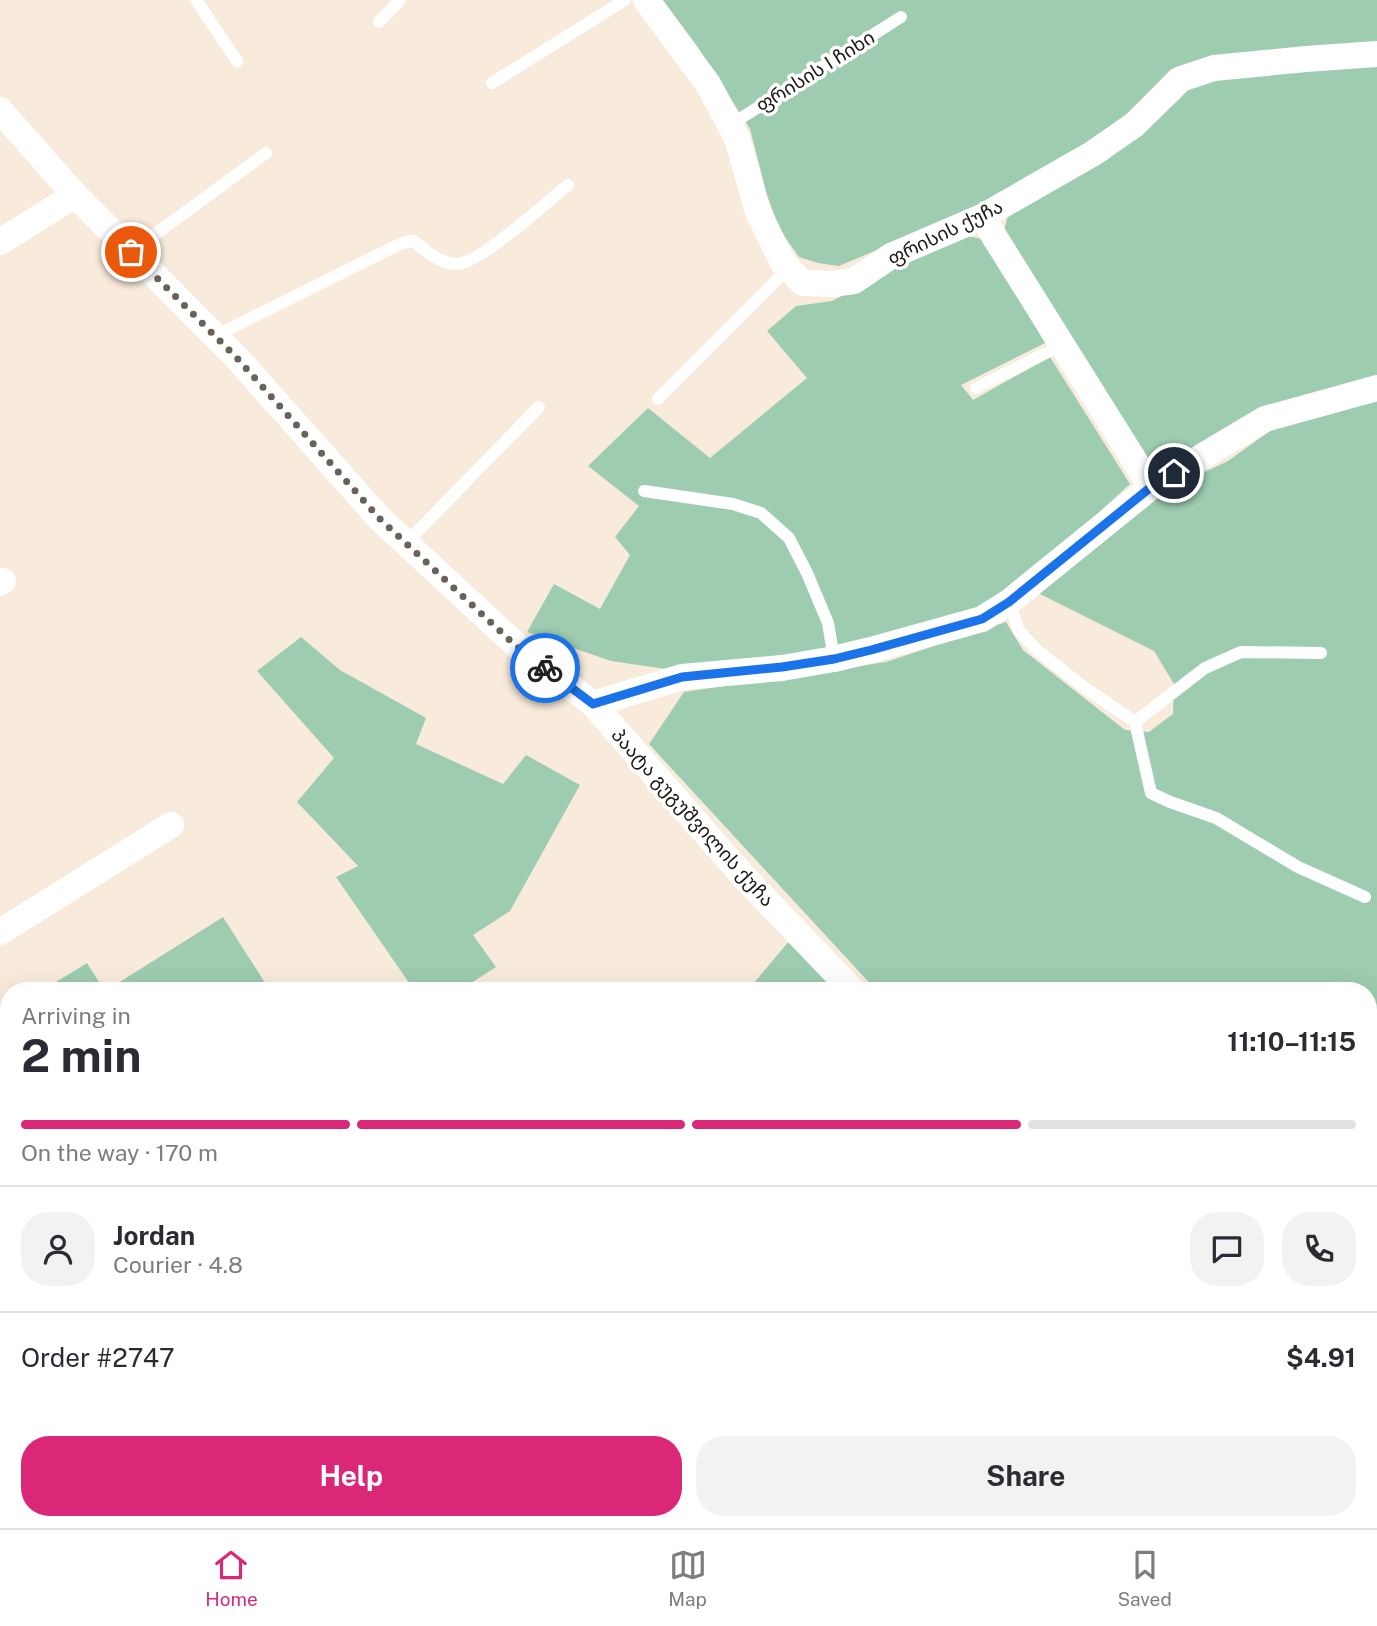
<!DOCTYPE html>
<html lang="en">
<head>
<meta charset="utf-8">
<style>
	body { margin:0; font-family:"Public Sans","Noto Sans Georgian",sans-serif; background:#f2f2f3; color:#2b2b33; height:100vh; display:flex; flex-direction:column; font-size:26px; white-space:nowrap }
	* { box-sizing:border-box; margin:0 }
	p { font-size:23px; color:#7c7c81 }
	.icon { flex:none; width:38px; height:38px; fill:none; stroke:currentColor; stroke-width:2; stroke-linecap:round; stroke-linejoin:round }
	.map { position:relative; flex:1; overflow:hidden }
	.details { position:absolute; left:0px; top:982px; width:1377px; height:548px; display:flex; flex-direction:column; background:#fff; border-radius:28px 28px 0 0; box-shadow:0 7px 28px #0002 }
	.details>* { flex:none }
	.pin { position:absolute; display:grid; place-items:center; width:60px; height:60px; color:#fff; margin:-30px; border:4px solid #fff; border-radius:50%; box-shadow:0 2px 7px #0007 }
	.courier { position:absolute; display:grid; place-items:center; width:70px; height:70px; margin:-35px; border:5px solid #1a73e8; border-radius:50%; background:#fff; color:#222; box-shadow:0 2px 9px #0007 }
	.head em { font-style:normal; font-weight:700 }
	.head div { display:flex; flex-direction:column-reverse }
	.head { display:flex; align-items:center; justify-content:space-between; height:119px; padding:0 21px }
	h1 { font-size:46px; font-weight:700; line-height:52px }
	.bar { display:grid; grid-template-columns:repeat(4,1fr); gap:10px 7px; align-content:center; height:84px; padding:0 21px }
	.bar i { height:9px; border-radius:5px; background:#e1e1e2 }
	.bar .on { background:#db2777 }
	.bar p { grid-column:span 4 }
	.line { display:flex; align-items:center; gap:18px; padding:0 21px; border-top:2px solid #e1e1e2 }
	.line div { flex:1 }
	.round { display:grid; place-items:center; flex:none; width:74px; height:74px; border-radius:28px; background:#f2f2f3 }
	.action { display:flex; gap:14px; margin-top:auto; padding:14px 21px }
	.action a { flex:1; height:80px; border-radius:28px; background:#db2777; color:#fff; font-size:28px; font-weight:700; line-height:80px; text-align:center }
	.action a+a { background:#f2f2f3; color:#2b2b33 }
	.tab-bar { display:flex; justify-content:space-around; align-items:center; height:98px; border-top:2px solid #e1e1e2; background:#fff; font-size:19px; color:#7c7c81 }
	.tab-bar a { display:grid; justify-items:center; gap:4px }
	.tab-bar .on { color:#db2777 }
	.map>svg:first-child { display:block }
	.green { fill:#9dccb0 }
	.building { fill:#474756 }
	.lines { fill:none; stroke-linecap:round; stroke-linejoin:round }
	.service { stroke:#fff; stroke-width:12 }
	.minor { stroke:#fff; stroke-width:26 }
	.done { stroke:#6a6259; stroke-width:7; stroke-dasharray:0 12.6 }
	.route { stroke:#1a73e8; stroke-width:9 }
	.labels { text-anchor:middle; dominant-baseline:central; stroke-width:7; stroke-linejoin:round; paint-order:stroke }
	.street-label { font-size:19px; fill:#1d1813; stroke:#fff }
</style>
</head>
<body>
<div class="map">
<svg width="1377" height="1528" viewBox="0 0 1377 1528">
	<rect width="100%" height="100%" fill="#f9ebdc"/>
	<path class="green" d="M663,0H1377V47L1224,56L1171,69L1129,112L1086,145L971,210L839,266L818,263L799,257L780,230L767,195L750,129L697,46Z
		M1377,65V377L1162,469L1150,467L1004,232L1008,214L1107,160L1190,86L1223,76Z
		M961,235L983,239L1045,343L961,385L973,400L1050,357L1130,484L1018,586L981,611L832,651L673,670L611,661L527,632L554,584L600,609L630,555L615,537L639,506L588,466L648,408L710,458L807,378L767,331L796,306L832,301Z
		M1377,400V1528H1299L1295,1521H1368V990H876L649,744L684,692L886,662L1006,622L1023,650L1125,730L1149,732L1173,714L1174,684L1154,651L1034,591L1158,494L1228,461L1277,426Z
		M301,637L340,670L426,718L416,744L503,784L526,755L580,785L510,911L473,935L496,967L460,990H414L336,877L358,866L297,802L334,758L257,671Z
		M223,917L269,989L267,990H107Z
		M790,940L840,990H748Z
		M87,963L104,990H43Z
		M1027,1521H1279L1283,1528H1032Z"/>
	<path class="building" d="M0,1499L9,1512V1521H15L19,1528H0Z"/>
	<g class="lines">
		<path class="service" d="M196,0L237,61
			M379,22L400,0
			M492,83L625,0
			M730,125L901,17
			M131,252L266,153
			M215,336L402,243L414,241C427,252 439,263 456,264C478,265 548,201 568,185
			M976,388L1062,345
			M658,399L788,269
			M644,491L733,504L761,513L789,538L807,573L828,623L834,659
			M406,543L539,407
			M1009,602L1019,631L1038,651L1085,688L1135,722L1151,793L1170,802L1216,818L1298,867L1365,897
			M1135,722L1205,668L1241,652L1321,653
			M0,1464L9,1478
			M36,1521L41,1528"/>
		<path class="minor" d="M646,0L708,84L737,138L758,212L783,263L803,283L832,284L854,281L891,256L982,217L1092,154L1134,125L1181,79L1214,68L1306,59L1377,54
			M0,110L75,195L237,358L380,519L515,644L593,704L744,877L852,990
			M982,217L1151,487
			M0,242L75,195
			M0,583L3,581
			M593,704L682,677L782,668L834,659L871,650L982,619L1009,602L1151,487L1265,419L1377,388
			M0,932L171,825
			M0,1274L9,1269
			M1287,1521L1291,1528
			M191,1528L202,1521
			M720,1528L731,1521"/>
	</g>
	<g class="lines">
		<path class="done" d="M131,252L237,358L380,519L515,645L545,668"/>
		<path class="route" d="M545,668L593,704L682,677L782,667L834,659L871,650L982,619L1009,602L1151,487L1174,473"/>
	</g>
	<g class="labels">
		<g class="street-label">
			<text transform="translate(815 71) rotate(-32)">ფრისის I ჩიხი</text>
			<text transform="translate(945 232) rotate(-26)">ფრისის ქუჩა</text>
			<text transform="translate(693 817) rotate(48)">პაატა გუგუშვილის ქუჩა</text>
		</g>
	</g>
</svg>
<div class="pin" style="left:131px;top:252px;background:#ea580c"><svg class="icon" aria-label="bag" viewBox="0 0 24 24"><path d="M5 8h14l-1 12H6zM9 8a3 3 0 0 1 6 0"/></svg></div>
<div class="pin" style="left:1174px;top:473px;background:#1f2937"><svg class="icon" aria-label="home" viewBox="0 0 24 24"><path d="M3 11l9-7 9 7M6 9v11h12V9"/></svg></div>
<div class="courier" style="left:545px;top:668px"><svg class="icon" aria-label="bike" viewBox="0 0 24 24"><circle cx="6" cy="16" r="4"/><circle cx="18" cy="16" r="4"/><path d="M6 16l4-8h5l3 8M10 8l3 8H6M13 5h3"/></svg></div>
<section class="details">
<div class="head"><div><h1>2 min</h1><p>Arriving in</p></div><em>11:10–11:15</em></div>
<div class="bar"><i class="on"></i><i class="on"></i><i class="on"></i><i></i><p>On the way · 170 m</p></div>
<div class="line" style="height:126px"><a class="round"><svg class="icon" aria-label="person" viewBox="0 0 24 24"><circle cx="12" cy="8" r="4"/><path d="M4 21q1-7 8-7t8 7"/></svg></a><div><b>Jordan</b><p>Courier · 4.8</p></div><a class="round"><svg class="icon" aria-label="chat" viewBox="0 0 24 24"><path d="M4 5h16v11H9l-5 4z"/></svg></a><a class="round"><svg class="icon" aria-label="phone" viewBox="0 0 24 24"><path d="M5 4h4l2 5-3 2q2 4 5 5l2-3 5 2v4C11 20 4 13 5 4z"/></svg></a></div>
<div class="line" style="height:91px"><div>Order #2747</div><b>$4.91</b></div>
<div class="action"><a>Help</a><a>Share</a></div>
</section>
</div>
<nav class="tab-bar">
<a class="on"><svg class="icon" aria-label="home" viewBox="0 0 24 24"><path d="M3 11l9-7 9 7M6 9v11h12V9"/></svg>Home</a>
<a><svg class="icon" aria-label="map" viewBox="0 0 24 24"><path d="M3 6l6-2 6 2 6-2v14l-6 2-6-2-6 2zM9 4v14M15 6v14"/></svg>Map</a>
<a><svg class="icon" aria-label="saved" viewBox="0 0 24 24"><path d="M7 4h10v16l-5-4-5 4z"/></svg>Saved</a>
</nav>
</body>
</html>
